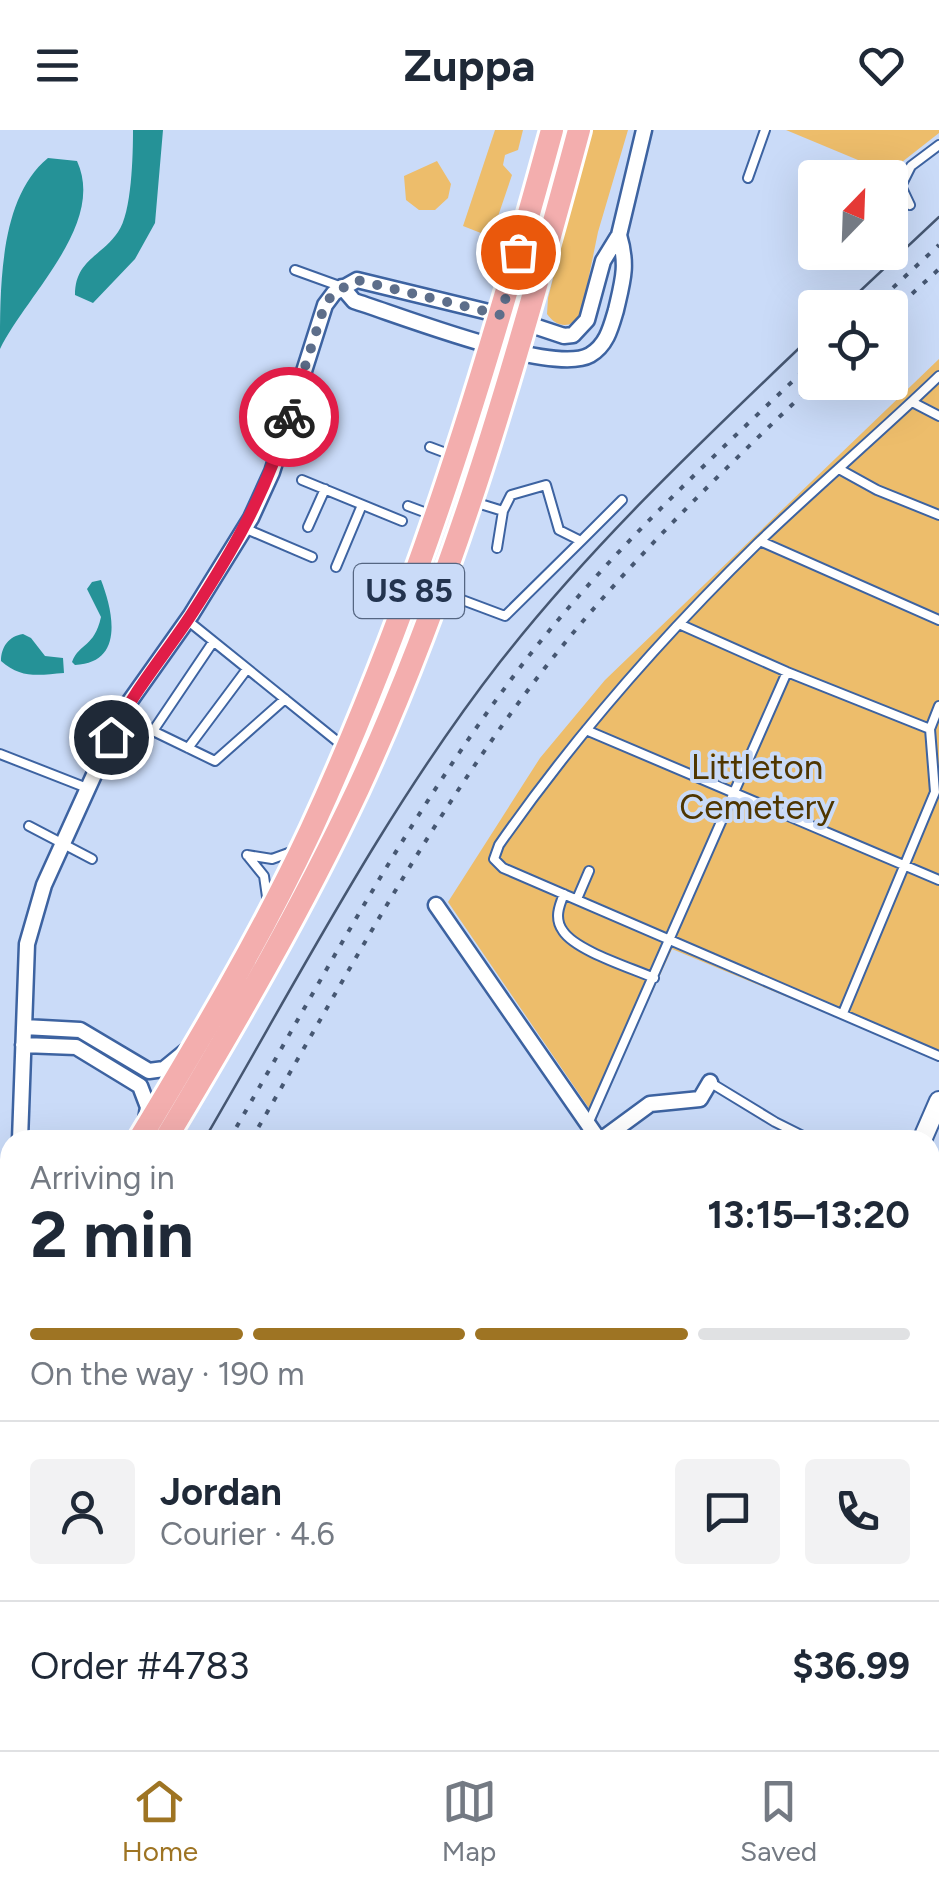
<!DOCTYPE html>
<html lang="en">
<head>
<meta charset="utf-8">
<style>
	body { margin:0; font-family:Figtree,sans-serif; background:#f2f2f3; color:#1f2937; height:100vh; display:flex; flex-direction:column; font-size:38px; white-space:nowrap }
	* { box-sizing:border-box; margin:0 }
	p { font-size:32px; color:#747a83 }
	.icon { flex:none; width:55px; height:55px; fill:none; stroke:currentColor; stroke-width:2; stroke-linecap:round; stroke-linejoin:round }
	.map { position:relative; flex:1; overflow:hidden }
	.panel { position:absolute; left:0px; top:1000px; width:940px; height:620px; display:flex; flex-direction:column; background:#fff; border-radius:30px 30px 0 0; box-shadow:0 10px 40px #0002 }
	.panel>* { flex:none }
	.needle { width:65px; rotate:23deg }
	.buttons { position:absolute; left:798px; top:30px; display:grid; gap:20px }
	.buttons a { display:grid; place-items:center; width:110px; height:110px; border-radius:10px; background:#fff; box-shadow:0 10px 40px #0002; font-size:50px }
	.pin { position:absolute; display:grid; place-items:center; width:85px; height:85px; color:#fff; margin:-42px; border:5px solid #fff; border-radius:50%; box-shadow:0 2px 10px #0007 }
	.courier { position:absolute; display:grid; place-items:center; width:100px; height:100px; margin:-50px; border:8px solid #e11d48; border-radius:50%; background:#fff; color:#222; box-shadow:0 2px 12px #0007 }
	.head em { font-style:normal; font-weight:700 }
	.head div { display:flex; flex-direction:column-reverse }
	.head { display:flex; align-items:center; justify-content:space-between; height:170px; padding:0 30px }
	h1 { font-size:65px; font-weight:700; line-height:75px }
	.bar { display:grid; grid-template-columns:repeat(4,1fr); gap:15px 10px; align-content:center; height:120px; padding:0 30px }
	.bar i { height:12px; border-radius:8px; background:#e0e1e3 }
	.bar .selected { background:#9e7423 }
	.bar p { grid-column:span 4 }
	.line { display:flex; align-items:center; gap:25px; padding:0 30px; border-top:2px solid #e0e1e3 }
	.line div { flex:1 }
	.round { display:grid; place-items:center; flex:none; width:105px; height:105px; border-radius:10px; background:#f2f2f3 }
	header { display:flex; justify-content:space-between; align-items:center; height:130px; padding:0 30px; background:#fff; font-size:45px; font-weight:700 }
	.menu { display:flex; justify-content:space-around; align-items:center; height:140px; border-top:2px solid #e0e1e3; background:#fff; font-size:28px; color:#747a83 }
	.menu a { display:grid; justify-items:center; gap:5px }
	.menu .selected { color:#9e7423 }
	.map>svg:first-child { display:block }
	.green { fill:#edbd6b }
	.water { fill:#259297 }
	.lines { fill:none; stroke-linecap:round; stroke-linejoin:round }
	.stream { stroke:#259297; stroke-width:4 }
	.service-casing { stroke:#3d63a1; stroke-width:12 }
	.minor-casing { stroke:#3d63a1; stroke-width:19 }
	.tertiary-casing { stroke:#3d63a1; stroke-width:22 }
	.trunk-casing { stroke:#fff; stroke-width:28 }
	.service { stroke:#fff; stroke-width:8 }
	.minor { stroke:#fff; stroke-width:14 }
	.tertiary { stroke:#fff; stroke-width:18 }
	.trunk { stroke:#f3aeae; stroke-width:22 }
	.tram { stroke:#465772; stroke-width:2.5 }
	.rail { stroke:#465772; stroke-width:4; stroke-dasharray:5 10; stroke-linecap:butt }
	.done { stroke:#5d6e8a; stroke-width:10; stroke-dasharray:0 18 }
	.route { stroke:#e11d48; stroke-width:12 }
	.labels { text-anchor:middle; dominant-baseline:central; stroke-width:8; stroke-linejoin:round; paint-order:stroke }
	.shield { fill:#cadbf8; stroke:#556682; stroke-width:2.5 }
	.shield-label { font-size:32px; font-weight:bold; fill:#23344f }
	.park-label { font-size:35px; fill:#4f3600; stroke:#cadbf8 }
</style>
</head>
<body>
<header><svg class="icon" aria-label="menu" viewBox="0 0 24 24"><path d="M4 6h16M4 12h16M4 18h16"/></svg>Zuppa<svg class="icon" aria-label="heart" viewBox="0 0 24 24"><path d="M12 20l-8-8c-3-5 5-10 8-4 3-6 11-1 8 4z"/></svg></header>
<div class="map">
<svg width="939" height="1620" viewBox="0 0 939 1620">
	<rect width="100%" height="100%" fill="#cadbf8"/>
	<path class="green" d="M495,0H523L518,20L505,25L503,35L512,45L491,107L463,96Z
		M591,0H628L598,102L581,185C571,199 557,198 547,184L548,168Z
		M786,0H939V3L902,32L894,45Z
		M437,31L451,54L448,68L435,80H419L406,70L404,46Z
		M939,229V930L672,819L595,987L448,772L540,628L605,550Z
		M10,1518V1610H200L208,1620H0V1535Z"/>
	<path class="water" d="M133,0H163L155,93L135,129L93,173L75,165C75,130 101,127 118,102C132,83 133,24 133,0Z
		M48,28L77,31C106,94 27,164 0,219C0,154 0,67 48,28Z
		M101,450C113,481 125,533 75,535L72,532C80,512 94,518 101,487L87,459L92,452Z
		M23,504L31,508L45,526L63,528L64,543C39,545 21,549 1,531C1,517 9,506 23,504Z"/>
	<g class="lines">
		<path class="stream" d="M0,1488L9,1507L6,1590L10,1598
			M40,1610L68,1620"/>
		<defs>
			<path id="service" d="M748,48L765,0
				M910,75L901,56L911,36L939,15
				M295,140L342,157
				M939,246C880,303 817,356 758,413C663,506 575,606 499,715L494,729L503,738L939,926
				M912,272L939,286
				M430,317L454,326
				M839,339L877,360L939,385
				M302,350L402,391
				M474,372L503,381L497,418
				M408,376L432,385
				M503,381L511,365L546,355L559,400L581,411L622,370
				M308,397L325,359
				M244,398L312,427
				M760,411L939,490
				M336,437L362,375
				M384,441L409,450
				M441,462L505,486L581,411
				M187,490L343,616
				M679,494L787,542L930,599
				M123,581L153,601L213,512
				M586,600L939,750
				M153,601L215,631L285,569
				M188,618L247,539
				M0,624L87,658
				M29,696L92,729
				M247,725L264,746L268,774
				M247,725L272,729L294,721
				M564,764C559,776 554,789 563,801C576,821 632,838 654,848
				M577,769L589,741
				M843,883L935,662L930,599L939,576
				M711,953L775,992L811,1010
				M588,994L787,542
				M930,1533L939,1546"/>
			<path id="minor" d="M342,157L354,171C399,185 553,246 590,225C607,215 611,197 616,180C623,150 628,135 619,105
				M436,775L599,1010
				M24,897L80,900L149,941L164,939L186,921
				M23,915L76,917L140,956L148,977L146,990
				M20,1010L27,814L44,755L123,581L191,485L251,388L272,342L325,175L334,163L357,150L501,185L564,206L573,205L587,190L603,131L619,105L644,0
				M601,1010L650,974L700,969L710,952
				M0,1113L10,1086
				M930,1151L939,1155
				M930,1343L939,1336"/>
			<path id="tertiary" d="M922,1010L939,971
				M930,1478L939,1491
				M664,1620L668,1610"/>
			<path id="trunk" d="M139,1010C200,909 261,807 311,700C415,474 487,239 552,0
				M165,1010C234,895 301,780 358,659C455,449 519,223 579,0
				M0,1243L10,1226
				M0,1290L10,1273"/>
		</defs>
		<use href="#service" class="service-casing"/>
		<use href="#minor" class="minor-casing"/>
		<use href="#tertiary" class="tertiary-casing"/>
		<use href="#trunk" class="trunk-casing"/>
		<use href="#service" class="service"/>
		<use href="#minor" class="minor"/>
		<use href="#tertiary" class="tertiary"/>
		<use href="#trunk" class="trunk"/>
		<path class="tram" d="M842,178L939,87
			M204,1010C298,849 385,680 500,532C594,412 705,308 815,203
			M0,1361L10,1344"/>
		<path class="rail" d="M871,178L939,115
			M890,184L939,139
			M229,1010C323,848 411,680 525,531C610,421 714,326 815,230
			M251,1010C344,851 431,685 544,539C626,434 720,343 816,252
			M0,1409L10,1392
			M0,1442L10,1424"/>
	</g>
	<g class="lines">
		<path class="done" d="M289,287L325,174L334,163L357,150L501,185L518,122"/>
		<path class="route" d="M111,607C132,563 164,526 191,485C234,419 266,363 289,287"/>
	</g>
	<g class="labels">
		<rect class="shield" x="354" y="434" width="110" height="54" rx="8"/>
		<g class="shield-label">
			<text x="409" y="461">US 85</text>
		</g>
		<g class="park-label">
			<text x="757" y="637">Littleton<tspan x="757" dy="40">Cemetery</tspan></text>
		</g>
	</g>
</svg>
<div class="buttons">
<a><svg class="needle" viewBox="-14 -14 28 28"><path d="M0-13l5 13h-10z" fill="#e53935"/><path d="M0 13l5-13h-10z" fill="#747a83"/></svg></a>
<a><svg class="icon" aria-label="locate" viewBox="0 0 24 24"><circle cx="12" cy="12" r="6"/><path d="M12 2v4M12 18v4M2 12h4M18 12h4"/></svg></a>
</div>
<div class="pin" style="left:518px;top:122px;background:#ea580c"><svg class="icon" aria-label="bag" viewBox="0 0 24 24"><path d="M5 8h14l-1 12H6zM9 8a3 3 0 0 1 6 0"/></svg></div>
<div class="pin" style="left:111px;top:607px;background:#1f2937"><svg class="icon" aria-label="home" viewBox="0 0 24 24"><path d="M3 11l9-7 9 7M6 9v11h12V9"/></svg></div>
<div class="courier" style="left:289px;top:287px"><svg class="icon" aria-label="bike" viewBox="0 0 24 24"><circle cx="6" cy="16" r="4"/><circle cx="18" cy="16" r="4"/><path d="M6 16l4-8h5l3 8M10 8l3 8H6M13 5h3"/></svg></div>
<section class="panel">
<div class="head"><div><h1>2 min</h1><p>Arriving in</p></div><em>13:15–13:20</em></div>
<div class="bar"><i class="selected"></i><i class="selected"></i><i class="selected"></i><i></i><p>On the way · 190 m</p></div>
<div class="line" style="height:180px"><a class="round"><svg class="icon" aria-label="person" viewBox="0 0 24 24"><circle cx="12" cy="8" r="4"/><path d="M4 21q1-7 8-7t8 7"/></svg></a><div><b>Jordan</b><p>Courier · 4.6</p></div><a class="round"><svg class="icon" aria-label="chat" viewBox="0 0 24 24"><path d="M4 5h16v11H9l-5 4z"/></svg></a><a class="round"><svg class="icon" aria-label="phone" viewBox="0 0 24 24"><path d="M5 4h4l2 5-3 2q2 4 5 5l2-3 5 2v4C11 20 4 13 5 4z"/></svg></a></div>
<div class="line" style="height:130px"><div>Order #4783</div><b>$36.99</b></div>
</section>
</div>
<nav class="menu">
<a class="selected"><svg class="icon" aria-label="home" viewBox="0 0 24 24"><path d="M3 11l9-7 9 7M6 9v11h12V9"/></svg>Home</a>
<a><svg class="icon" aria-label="map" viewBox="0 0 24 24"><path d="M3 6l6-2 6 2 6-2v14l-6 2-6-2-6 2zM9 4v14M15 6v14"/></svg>Map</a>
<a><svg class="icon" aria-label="saved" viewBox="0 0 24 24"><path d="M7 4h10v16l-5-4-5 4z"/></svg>Saved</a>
</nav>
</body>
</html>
